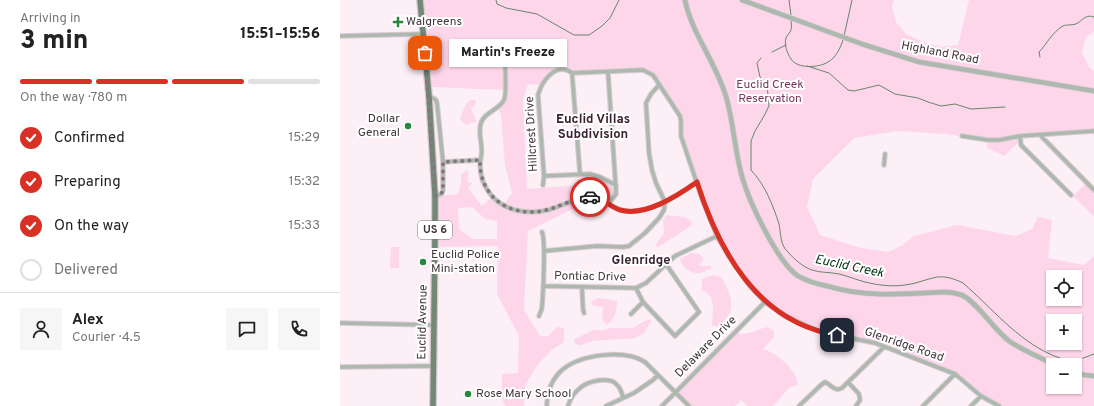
<!DOCTYPE html>
<html lang="en">
<head>
<meta charset="utf-8">
<style>
	body { margin:0; font-family:Overpass,sans-serif; background:#f6f6f6; color:#222; height:100vh; display:flex; flex-direction:column; font-size:15px; white-space:nowrap }
	* { box-sizing:border-box; margin:0 }
	p { font-size:13px; color:#767676 }
	.icon { flex:none; width:22px; height:22px; fill:none; stroke:currentColor; stroke-width:2; stroke-linecap:round; stroke-linejoin:round }
	.map { position:relative; flex:1; overflow:hidden }
	.drawer { display:flex; flex-direction:column; background:#fff; width:340px }
	.drawer>* { flex:none }
	.buttons { position:absolute; left:706px; top:270px; display:grid; gap:8px }
	.buttons a { display:grid; place-items:center; width:36px; height:36px; border-radius:0px; background:#fff; box-shadow:0 1px 3px #0004; font-size:20px }
	.pin { position:absolute; display:grid; place-items:center; width:34px; height:34px; color:#fff; margin:-17px; border-radius:8px; box-shadow:0 2px 6px #0006 }
	.courier { position:absolute; display:grid; place-items:center; width:40px; height:40px; margin:-20px; border:3px solid #d93025; border-radius:50%; background:#fff; color:#222; box-shadow:0 1px 5px #0007 }
	.bubble { position:absolute; height:28px; border-radius:0px; background:#fff; box-shadow:0 1px 3px #0004; font-size:13px; font-weight:800; line-height:28px; text-align:center }
	.head em { font-style:normal; font-weight:800 }
	.head div { display:flex; flex-direction:column-reverse }
	.head { display:flex; align-items:center; justify-content:space-between; height:68px; padding:0 20px }
	h1 { font-size:26px; font-weight:800; line-height:30px }
	.bar { display:grid; grid-template-columns:repeat(4,1fr); gap:6px 4px; align-content:center; height:48px; padding:0 20px }
	.bar i { height:5px; border-radius:3px; background:#e0e0e0 }
	.bar .active { background:#d93025 }
	.bar p { grid-column:span 4 }
	.line { display:flex; align-items:center; gap:10px; padding:0 20px; border-top:1px solid #e0e0e0 }
	.line div { flex:1 }
	.round { display:grid; place-items:center; flex:none; width:42px; height:42px; border-radius:0px; background:#f6f6f6 }
	ol { padding:0 20px; list-style:none }
	li { display:flex; align-items:center; gap:12px; height:44px }
	li p { margin-inline-start:auto }
	li .icon { padding:4px; border-radius:50%; background:#d93025; color:#fff; stroke-width:4 }
	li:last-child { color:#767676 }
	li i { width:22px; height:22px; border:2px solid #e0e0e0; border-radius:50% }
	main { display:flex; flex:1; min-height:0 }
	.map>svg:first-child { display:block }
	.green { fill:#fed6ea; fill-rule:evenodd }
	.lines { fill:none; stroke-linecap:round; stroke-linejoin:round }
	.stream { stroke:#69846b; stroke-width:1 }
	.minor-casing { stroke:#d8cad1; stroke-width:5.5 }
	.tertiary-casing { stroke:#d8cad1; stroke-width:6 }
	.primary-casing { stroke:#d8cad1; stroke-width:8 }
	.minor { stroke:#adb9ae; stroke-width:3.5 }
	.tertiary { stroke:#adb9ae; stroke-width:4.5 }
	.primary { stroke:#738875; stroke-width:5.5 }
	.done { stroke:#83767d; stroke-width:4; stroke-dasharray:0 7.2 }
	.route { stroke:#d93025; stroke-width:5 }
	.poi-dot { fill:#24893d; stroke:#fff; stroke-width:1.5 }
	.labels { text-anchor:middle; dominant-baseline:central; stroke-width:4; stroke-linejoin:round; paint-order:stroke }
	.shield { fill:#fff; stroke:#7b7276; stroke-width:1 }
	.shield-label { font-size:11px; font-weight:bold; fill:#42353c }
	.poi-label { font-size:12px; fill:#42353c; stroke:#fff; text-anchor:start }
	.street-label { font-size:12px; fill:#42353c; stroke:#fff }
	.park-label { font-size:12px; fill:#77365c; stroke:#fff }
	.neighbourhood-label { font-size:13px; font-weight:bold; fill:#3b2230; stroke:#fff }
	.water-label { font-size:13px; font-style:italic; fill:#00350f; stroke:#fff }
</style>
</head>
<body>
<main>
<section class="drawer">
<div class="head"><div><h1>3 min</h1><p>Arriving in</p></div><em>15:51–15:56</em></div>
<div class="bar"><i class="active"></i><i class="active"></i><i class="active"></i><i></i><p>On the way · 780 m</p></div>
<ol>
<li><svg class="icon" aria-label="check" viewBox="0 0 24 24"><path d="M5 12l5 5 9-10"/></svg>Confirmed<p>15:29</p></li>
<li><svg class="icon" aria-label="check" viewBox="0 0 24 24"><path d="M5 12l5 5 9-10"/></svg>Preparing<p>15:32</p></li>
<li><svg class="icon" aria-label="check" viewBox="0 0 24 24"><path d="M5 12l5 5 9-10"/></svg>On the way<p>15:33</p></li>
<li><i></i>Delivered</li>
</ol>
<div class="line" style="height:72px"><a class="round"><svg class="icon" aria-label="person" viewBox="0 0 24 24"><circle cx="12" cy="8" r="4"/><path d="M4 21q1-7 8-7t8 7"/></svg></a><div><b>Alex</b><p>Courier · 4.5</p></div><a class="round"><svg class="icon" aria-label="chat" viewBox="0 0 24 24"><path d="M4 5h16v11H9l-5 4z"/></svg></a><a class="round"><svg class="icon" aria-label="phone" viewBox="0 0 24 24"><path d="M5 4h4l2 5-3 2q2 4 5 5l2-3 5 2v4C11 20 4 13 5 4z"/></svg></a></div>
</section>
<div class="map">
<svg width="754" height="406" viewBox="0 0 754 406">
	<rect width="100%" height="100%" fill="#fdeff6"/>
	<path class="green" d="M80,0H554L552,6L556,22L566,34L581,41L601,47L618,45L629,0H754V32L746,37L742,52L749,67L754,71V136L750,132L680,136L681,140L664,156L647,148L648,140L605,134L557,131L514,138L473,179L467,207L480,235L521,248L548,252L563,245L574,236L617,225L676,236L692,229L698,217L712,220L708,258L744,265L754,256V406H659L651,402L617,375L535,343L497,335L457,323L425,302L409,285L377,236L341,136V121L313,75L303,70L232,73L228,70L214,71L201,85L188,84L183,100L187,189L242,185V174H250L276,185V191L269,203L255,197V203L237,207L188,231L184,310L200,336H209L216,327L224,328V342L212,350L198,364L185,385L184,406H165L162,398V374L178,373L179,336L157,294L158,246L95,247V196L118,194C119,187 123,180 121,174L128,170V182L132,183V184L128,188L142,206L152,197L163,205L172,193L165,165L161,114L157,107L163,101L165,90L92,87L87,26L83,25ZM132,207L145,219L157,221V239H133L119,229L118,208ZM713,277H735V299H713ZM713,321H735V343H713ZM713,365H735V387H713Z
		M130,100H135L136,104L131,108L136,121L135,123L132,122L127,125L124,124L120,118L126,104Z
		M747,182L754,190V217L733,196Z
		M326,215L345,217L352,222L351,226L317,248L316,244L324,233L323,220Z
		M51,247H59V268H50Z
		M351,253L359,254L364,258L359,266H371L372,267L370,270L368,269C366,270 362,273 360,273C350,274 342,267 340,259Z
		M373,275L381,277C392,296 399,312 377,327L372,325C372,313 377,300 365,291H362V279Z
		M258,298L277,301C277,311 275,319 267,325C261,321 262,314 263,307L253,306L251,302Z
		M311,319V322L304,333L295,338L252,341L241,345H237L233,340L253,330H264L271,328H293L303,322Z
		M428,327L434,331V337L423,349C437,353 457,370 458,385L450,387L433,406H407L401,400L395,406H349L335,392L396,330L400,334C413,334 416,329 428,327Z"/>
	<g class="lines">
		<path class="stream" d="M156,0L157,4L166,8L197,14L234,35H249L262,26L270,18L279,0
			M449,0L451,15
			M451,20C451,23 452,27 451,30C450,33 447,35 446,38C444,44 447,53 451,59C457,69 479,68 488,62C495,59 501,47 503,40
			M504,36L512,0
			M432,52L446,45
			M700,57L699,52C707,44 712,32 723,26C727,24 733,26 738,23C743,19 747,14 754,17
			M421,58L417,63L420,77L427,84L429,106L424,116L415,131L411,141V170C425,185 433,205 439,224C441,234 440,245 448,252C454,259 463,267 472,270C481,273 490,272 499,274C508,276 517,280 525,282C537,285 552,287 565,285C576,284 586,279 597,277C606,276 615,279 623,283C652,308 676,339 712,355C720,358 728,362 736,360C742,359 748,356 754,354
			M467,66L489,73L508,90L514,91L539,85L555,94L578,98L588,102L601,106L615,104L631,109L665,107"/>
		<defs>
			<path id="minor" d="M0,36L84,34
				M194,62L165,61C165,69 167,94 164,100C159,110 144,112 141,123C137,134 144,146 141,157C139,169 141,181 148,191C161,211 187,215 208,210C221,206 233,200 246,197C259,194 265,203 276,208C301,220 337,196 357,182
				M268,72L276,191V194L269,203
				M232,73L240,174
				M89,96L96,100L97,103L103,162V191L101,194L95,196
				M700,135L754,190
				M622,136L648,140H659L680,136L754,131
				M680,136L681,145L731,195
				M103,162L140,160
				M544,165L545,154
				M204,176L250,174L260,177L276,185
				M203,185L204,176L198,95C202,81 216,61 232,73L303,70L313,75L340,116L341,121V136L363,201L377,236L390,258L409,285L425,302L445,316L474,329L485,333L535,343L615,374L641,396L659,406
				M204,251L257,246L283,247L289,246L305,233L319,218L324,210L325,202L316,183L312,170L309,153L306,103L311,94L319,85
				M203,286L296,288L306,283L335,256L377,236
				M242,288L243,309L244,313
				M296,288L303,302L335,336L359,312L326,264
				M291,314L303,302
				M199,316C200,313 202,310 202,307C203,295 206,241 202,232
				M0,323L94,325
				M0,367L93,366
				M508,382L519,394L520,400L516,406
				M207,406C206,393 212,379 222,370C241,354 285,349 305,362L349,406
				M228,406C230,399 234,393 240,388C248,381 271,375 278,386C281,389 282,394 283,397
				M266,406L294,393L313,380L318,375
				M322,406L425,302
				M459,406L481,385L485,382C492,385 494,392 502,388L544,347
				M583,406L615,374
				M631,406L641,396"/>
			<path id="tertiary" d="M345,0C352,35 378,65 387,100C394,126 395,154 403,180C410,203 438,263 458,276C467,281 477,284 487,286C527,298 563,294 604,292C610,292 616,293 622,295C639,304 653,329 669,341C684,351 700,358 716,365
				M402,0L522,44L579,62L754,91
				M735,373L745,375L754,376"/>
			<path id="primary" d="M80,0L89,96L95,196V233L93,406"/>
		</defs>
		<use href="#minor" class="minor-casing"/>
		<use href="#tertiary" class="tertiary-casing"/>
		<use href="#primary" class="primary-casing"/>
		<use href="#minor" class="minor"/>
		<use href="#tertiary" class="tertiary"/>
		<use href="#primary" class="primary"/>
	</g>
	<g class="lines">
		<path class="done" d="M85,53L95,196L101,194L103,191V162L140,160C139,196 168,217 202,211C218,208 233,198 250,197"/>
		<path class="route" d="M250,197C264,197 268,206 280,210C305,217 337,196 357,182C379,252 419,323 497,335"/>
	</g>
	<g class="poi-dot">
		<path d="M56 16h4v4h4v4h-4v4h-4v-4h-4v-4h4z"/>
		<circle cx="68" cy="126" r="4"/>
		<circle cx="83" cy="262" r="4"/>
		<circle cx="128" cy="394" r="4"/>
	</g>
	<g class="labels">
		<rect class="shield" x="78" y="221" width="34" height="18" rx="3"/>
		<g class="shield-label">
			<text x="95" y="230">US 6</text>
		</g>
		<g class="poi-label">
			<text x="66" y="22">Walgreens</text>
			<text x="60" y="119" text-anchor="end">Dollar<tspan x="60" dy="14">General</tspan></text>
			<text x="91" y="255">Euclid Police<tspan x="91" dy="14">Mini-station</tspan></text>
			<text x="136" y="394">Rose Mary School</text>
		</g>
		<g class="street-label">
			<text transform="translate(600 53) rotate(11)">Highland Road</text>
			<text transform="translate(192 134) rotate(-93)">Hillcrest Drive</text>
			<text transform="translate(250 277) rotate(1)">Pontiac Drive</text>
			<text transform="translate(83 322) rotate(-89)">Euclid Avenue</text>
			<text transform="translate(564 345) rotate(19)">Glenridge Road</text>
			<text transform="translate(366 347) rotate(-45)">Delaware Drive</text>
		</g>
		<g class="park-label">
			<text x="430" y="85">Euclid Creek<tspan x="430" dy="14">Reservation</tspan></text>
		</g>
		<g class="neighbourhood-label">
			<text x="253" y="120">Euclid Villas<tspan x="253" dy="15">Subdivision</tspan></text>
			<text x="301" y="261">Glenridge</text>
		</g>
		<g class="water-label">
			<text transform="translate(509 267) rotate(12)">Euclid Creek</text>
		</g>
	</g>
</svg>
<div class="buttons">
<a><svg class="icon" aria-label="locate" viewBox="0 0 24 24"><circle cx="12" cy="12" r="6"/><path d="M12 2v4M12 18v4M2 12h4M18 12h4"/></svg></a>
<a>+</a>
<a>−</a>
</div>
<div class="pin" style="left:85px;top:53px;background:#ea580c"><svg class="icon" aria-label="bag" viewBox="0 0 24 24"><path d="M5 8h14l-1 12H6zM9 8a3 3 0 0 1 6 0"/></svg></div>
<div class="pin" style="left:497px;top:335px;background:#1f2937"><svg class="icon" aria-label="home" viewBox="0 0 24 24"><path d="M3 11l9-7 9 7M6 9v11h12V9"/></svg></div>
<div class="courier" style="left:250px;top:197px"><svg class="icon" aria-label="car" viewBox="0 0 24 24"><path d="M5 17H2v-5l4-1 3-4h7l3 4 3 1v5h-3M9 17h6M6 11h13"/><circle cx="7" cy="17" r="2"/><circle cx="17" cy="17" r="2"/></svg></div>
<div class="bubble" style="left:109px;top:39px;width:118px">Martin's Freeze</div>
</div>
</main>
</body>
</html>
